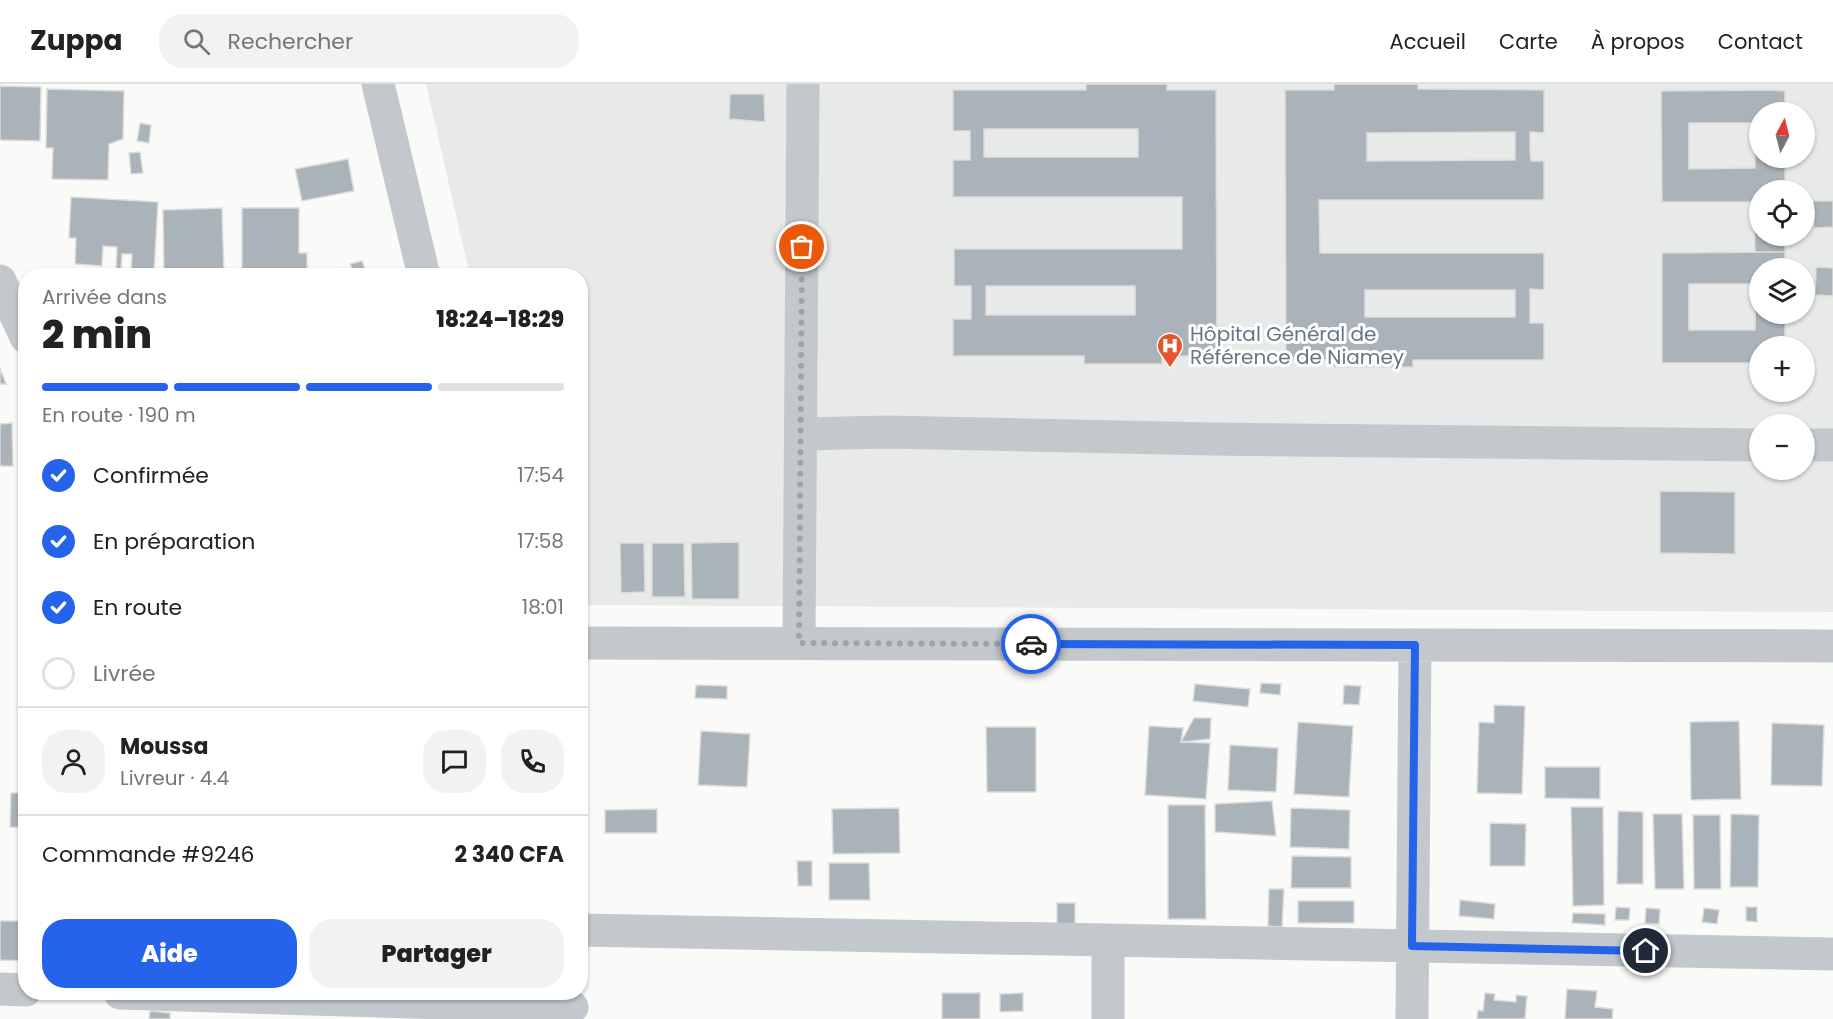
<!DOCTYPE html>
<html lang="fr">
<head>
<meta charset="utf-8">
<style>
	body { margin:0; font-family:Poppins,sans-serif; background:#f2f2f2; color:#222; height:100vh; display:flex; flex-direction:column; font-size:22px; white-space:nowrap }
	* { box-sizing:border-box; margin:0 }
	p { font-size:20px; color:#767676 }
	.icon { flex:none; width:33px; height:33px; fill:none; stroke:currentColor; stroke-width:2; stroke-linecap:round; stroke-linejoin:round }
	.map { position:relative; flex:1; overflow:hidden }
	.sheet { position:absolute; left:18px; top:184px; width:570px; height:732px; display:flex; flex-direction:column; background:#fff; border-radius:24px; box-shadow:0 2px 4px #0004 }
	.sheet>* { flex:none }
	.needle { width:39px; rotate:7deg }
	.fabs { position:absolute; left:1749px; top:18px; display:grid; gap:12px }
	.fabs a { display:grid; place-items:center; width:66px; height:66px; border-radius:50%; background:#fff; box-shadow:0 2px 4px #0004; font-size:30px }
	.pin { position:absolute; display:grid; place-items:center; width:51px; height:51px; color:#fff; margin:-26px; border:3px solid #fff; border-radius:50%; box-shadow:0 2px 6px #0007 }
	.courier { position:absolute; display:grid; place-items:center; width:60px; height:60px; margin:-30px; border:4px solid #2563eb; border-radius:50%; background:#fff; color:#222; box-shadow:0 2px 8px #0007 }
	.head em { font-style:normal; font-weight:800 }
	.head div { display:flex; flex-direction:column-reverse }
	.head { display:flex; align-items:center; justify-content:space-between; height:102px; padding:0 24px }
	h1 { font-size:39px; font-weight:800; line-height:45px }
	.bar { display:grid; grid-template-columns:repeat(4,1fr); gap:9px 6px; align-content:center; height:72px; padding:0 24px }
	.bar i { height:8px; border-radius:4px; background:#e0e0e0 }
	.bar .selected { background:#2563eb }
	.bar p { grid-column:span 4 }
	.line { display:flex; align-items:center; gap:15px; padding:0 24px; border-top:2px solid #e0e0e0 }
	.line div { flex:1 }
	.round { display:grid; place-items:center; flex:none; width:63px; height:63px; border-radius:24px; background:#f2f2f2 }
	ol { padding:0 24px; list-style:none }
	li { display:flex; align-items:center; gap:18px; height:66px }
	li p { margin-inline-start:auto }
	li .icon { padding:6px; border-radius:50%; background:#2563eb; color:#fff; stroke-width:4 }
	li:last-child { color:#767676 }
	li i { width:33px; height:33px; border:3px solid #e0e0e0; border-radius:50% }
	.primary-button { display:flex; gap:12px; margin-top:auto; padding:12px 24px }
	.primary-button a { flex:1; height:69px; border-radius:24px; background:#2563eb; color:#fff; font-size:24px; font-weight:800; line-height:69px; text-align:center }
	.primary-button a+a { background:#f2f2f2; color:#222 }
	header { display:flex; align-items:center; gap:36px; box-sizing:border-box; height:84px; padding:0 30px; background:#fff; border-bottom:2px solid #e0e0e0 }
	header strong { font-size:28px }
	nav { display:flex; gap:33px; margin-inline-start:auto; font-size:21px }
	.search { width:420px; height:54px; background:#f2f2f2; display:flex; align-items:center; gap:15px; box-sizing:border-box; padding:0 21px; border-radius:24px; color:#767676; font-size:22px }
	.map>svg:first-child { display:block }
	.built { fill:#e8e9e9; fill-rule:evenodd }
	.building { fill:#aab3b9; stroke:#dcdcda; stroke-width:1.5; fill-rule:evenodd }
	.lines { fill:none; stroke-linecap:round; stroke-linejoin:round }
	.minor { stroke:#c3c8cc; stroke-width:33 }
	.done { stroke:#99a4ac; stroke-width:6; stroke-dasharray:0 10.8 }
	.route { stroke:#2563eb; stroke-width:8 }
	.labels { text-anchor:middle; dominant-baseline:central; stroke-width:6; stroke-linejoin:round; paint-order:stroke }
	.poi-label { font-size:20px; fill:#657683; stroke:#fff; text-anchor:start }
</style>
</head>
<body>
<header>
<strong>Zuppa</strong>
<div class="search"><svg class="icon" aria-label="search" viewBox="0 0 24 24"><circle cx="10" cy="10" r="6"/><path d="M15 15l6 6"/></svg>Rechercher</div>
<nav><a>Accueil</a><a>Carte</a><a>À propos</a><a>Contact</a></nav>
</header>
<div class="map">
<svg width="1833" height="935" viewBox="0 0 1833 935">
	<rect width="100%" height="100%" fill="#fafaf8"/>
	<path class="built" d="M426,0H1833V528L581,521L580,192H470ZM1760,28H1804V74H1760ZM1760,106H1804V152H1760ZM1760,184H1804V230H1760ZM1760,262H1804V308H1760ZM1760,340H1804V386H1760Z"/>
	<path class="building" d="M1086,0H1167V6H1216L1217,272H1162V280H1084V272H953V235H971V202H954V165H1182V113H953V76H970V47H953V6H1086ZM984,45H1138V73H984ZM986,202H1135V231H986Z
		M1334,0H1418V5L1544,6V49L1530,48V66L1531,77H1544V116H1319L1320,169H1544V206L1530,205V239H1544V276H1413V283H1333V276H1286L1285,6H1334ZM1515,48V76L1367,77V49ZM1365,206H1515V233H1365Z
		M0,2L41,3L40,57L0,56Z
		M47,5L124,7L123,55L109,60L108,96L52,95L53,64H46Z
		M1771,6L1785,7V28H1760V74H1785V106H1760V118H1662L1661,7ZM1689,39H1755V84L1689,85Z
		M730,10H764L765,38L729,35Z
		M140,39L151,41L149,59L137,57Z
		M140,68L143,89L131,90L129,69Z
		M348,75L354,107L302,117L295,85Z
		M71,113L158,118L154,189L131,188L132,170H122L121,186H116L117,163L103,162L102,182L75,180L76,154H69Z
		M1813,117H1833V143L1814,144Z
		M1754,118H1760V152H1785V168H1755Z
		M222,124L224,192H164L163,126Z
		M242,124H299V169H307V192H242Z
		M1785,168V184H1760V230H1785V262H1760V279H1662V169ZM1689,200H1756L1755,246H1689Z
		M362,177L366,187L355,192L350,180Z
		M1816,183L1833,184V212L1815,211Z
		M344,184L348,192H339L336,188Z
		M0,284L6,300H0Z
		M12,339L13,382H0V340Z
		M1660,407L1735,408V470L1660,469Z
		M739,458V515H692L691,459Z
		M620,459H644L645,508L621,509Z
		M652,459H684L685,513H652Z
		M1261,599L1281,600L1280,611L1260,609Z
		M1195,600L1250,605L1248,623L1193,617Z
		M696,601L727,602V615L695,614Z
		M1344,601L1361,602L1359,621L1343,620Z
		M1494,621L1525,622L1522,710L1477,709L1479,638L1494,639Z
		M1194,634H1211L1210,655L1181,658Z
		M1739,637L1741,715L1691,716L1690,638Z
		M1298,638L1353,642L1349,713L1294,710Z
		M1772,639L1824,641L1822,702L1771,701Z
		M1149,642L1183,644L1181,658L1210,659L1206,715L1145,711Z
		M986,643H1036V708H987Z
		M701,647L750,650L747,703L698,701Z
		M1230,661L1278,664L1276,708L1228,706Z
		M1545,683H1600V715L1545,714Z
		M11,709H26V744L10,743Z
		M1272,717L1276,752L1215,748V720Z
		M1168,721H1205L1206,835H1168Z
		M1571,723H1603L1604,821L1573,822Z
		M899,724L900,769L833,770L832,725Z
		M1291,724L1350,726L1349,765L1290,763Z
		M657,725V749H605V726Z
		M1618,727L1643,728V800H1617Z
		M1653,730H1682L1684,805H1655Z
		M1731,730L1759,731L1758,803H1730Z
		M1693,731H1720L1721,805H1694Z
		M1490,739L1526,740L1525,782H1490Z
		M1292,772L1351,773V804H1291Z
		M797,777H812V802H798Z
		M829,779H869L870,816H829Z
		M1269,805H1284L1282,843L1268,842Z
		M1460,816L1495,820L1494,835L1459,832Z
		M1298,817H1354V839H1298Z
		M1057,819H1075V840H1057Z
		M1616,823L1630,824L1629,836H1615Z
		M1746,823H1757V838L1746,837Z
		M1646,824L1660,825L1659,840L1645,839Z
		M1704,824L1719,826L1717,840L1702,838Z
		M1573,829L1605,830V841L1572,839Z
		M0,837H26V877L0,876Z
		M1567,905L1597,907L1595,923L1613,925L1612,935H1565Z
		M942,909H980V935H942Z
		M1023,909V927L1000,928V910Z
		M1485,909L1495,910L1494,916L1516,918V911L1527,912L1525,935H1477L1478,926L1483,927Z
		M150,927L170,929V935H149Z"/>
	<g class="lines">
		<path class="minor" d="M378,0L424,192
			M0,197L26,253
			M801,350L888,348L1212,355L1760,361
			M1804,361H1833
			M580,559L1833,562
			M799,559L803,0
			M580,846L1833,870
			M0,905L26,906
			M120,909L572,923
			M1108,935V857
			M1412,935L1415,561"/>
	</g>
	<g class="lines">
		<path class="done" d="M802,163L799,559L1031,560"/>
		<path class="route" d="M1031,560L1415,561L1412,862L1646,867"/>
	</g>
	<defs>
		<symbol id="hospital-pin" viewBox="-11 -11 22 30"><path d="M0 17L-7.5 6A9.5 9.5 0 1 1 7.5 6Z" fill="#e4572e" stroke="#fff"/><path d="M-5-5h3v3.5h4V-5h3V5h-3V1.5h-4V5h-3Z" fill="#fff"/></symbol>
	</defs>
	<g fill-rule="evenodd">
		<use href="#hospital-pin" x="1155" y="247" width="30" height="40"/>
	</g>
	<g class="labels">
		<g class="poi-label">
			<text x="1190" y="250">Hôpital Général de<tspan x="1190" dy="23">Référence de Niamey</tspan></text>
		</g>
	</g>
</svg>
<div class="fabs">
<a><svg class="needle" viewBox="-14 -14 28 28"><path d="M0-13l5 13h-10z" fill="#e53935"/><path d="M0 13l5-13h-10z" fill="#767676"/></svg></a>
<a><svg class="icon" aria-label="locate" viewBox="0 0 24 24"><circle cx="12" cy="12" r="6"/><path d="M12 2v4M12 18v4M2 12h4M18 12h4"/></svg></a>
<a><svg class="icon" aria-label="layers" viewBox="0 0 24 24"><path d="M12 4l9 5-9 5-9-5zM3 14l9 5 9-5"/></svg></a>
<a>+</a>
<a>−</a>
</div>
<div class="pin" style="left:802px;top:163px;background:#ea580c"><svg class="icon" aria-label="bag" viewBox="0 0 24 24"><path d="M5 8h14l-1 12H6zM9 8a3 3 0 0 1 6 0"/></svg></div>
<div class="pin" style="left:1646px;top:867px;background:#1f2937"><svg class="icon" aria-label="home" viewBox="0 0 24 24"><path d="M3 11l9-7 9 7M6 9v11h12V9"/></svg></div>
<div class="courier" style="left:1031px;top:560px"><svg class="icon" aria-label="car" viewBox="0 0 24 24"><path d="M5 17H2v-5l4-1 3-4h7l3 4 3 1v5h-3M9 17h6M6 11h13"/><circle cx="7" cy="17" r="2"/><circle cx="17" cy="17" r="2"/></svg></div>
<section class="sheet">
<div class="head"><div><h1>2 min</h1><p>Arrivée dans</p></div><em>18:24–18:29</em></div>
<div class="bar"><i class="selected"></i><i class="selected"></i><i class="selected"></i><i></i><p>En route · 190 m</p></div>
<ol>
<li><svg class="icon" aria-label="check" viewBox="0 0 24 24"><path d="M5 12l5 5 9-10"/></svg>Confirmée<p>17:54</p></li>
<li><svg class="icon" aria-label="check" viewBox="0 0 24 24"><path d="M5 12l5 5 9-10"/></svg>En préparation<p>17:58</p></li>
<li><svg class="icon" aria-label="check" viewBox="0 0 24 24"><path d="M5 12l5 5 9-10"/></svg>En route<p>18:01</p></li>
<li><i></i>Livrée</li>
</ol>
<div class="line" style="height:108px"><a class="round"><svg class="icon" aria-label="person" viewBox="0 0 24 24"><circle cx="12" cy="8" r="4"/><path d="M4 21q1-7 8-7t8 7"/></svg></a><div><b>Moussa</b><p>Livreur · 4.4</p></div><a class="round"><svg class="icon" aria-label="chat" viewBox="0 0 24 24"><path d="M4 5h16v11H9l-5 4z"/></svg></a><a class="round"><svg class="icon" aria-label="phone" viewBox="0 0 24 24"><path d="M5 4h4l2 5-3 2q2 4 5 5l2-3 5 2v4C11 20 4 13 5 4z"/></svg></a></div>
<div class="line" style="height:78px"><div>Commande #9246</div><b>2 340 CFA</b></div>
<div class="primary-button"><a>Aide</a><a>Partager</a></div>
</section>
</div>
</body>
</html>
